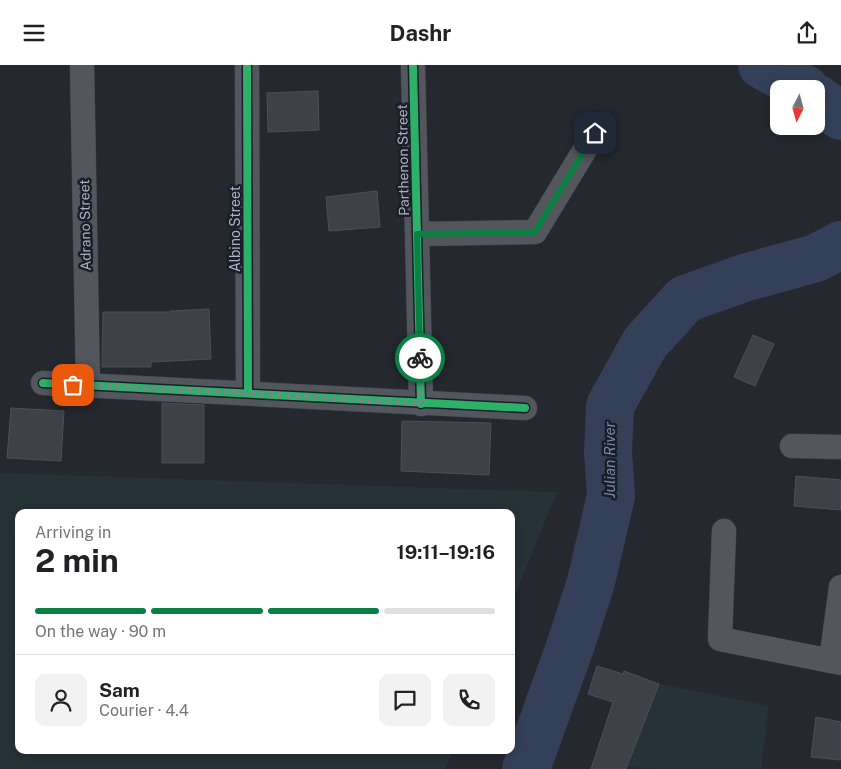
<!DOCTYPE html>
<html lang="en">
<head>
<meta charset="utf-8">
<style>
	body { margin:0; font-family:"Public Sans",sans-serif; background:#f2f2f2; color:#202124; height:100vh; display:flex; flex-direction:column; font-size:19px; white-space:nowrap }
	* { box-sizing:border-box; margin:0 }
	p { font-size:16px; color:#757577 }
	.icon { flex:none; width:28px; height:28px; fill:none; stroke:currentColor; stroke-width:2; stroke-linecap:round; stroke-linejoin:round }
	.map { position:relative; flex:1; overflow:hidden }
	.side { position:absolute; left:15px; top:444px; width:500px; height:245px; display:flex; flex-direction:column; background:#fff; border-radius:10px; box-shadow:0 2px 12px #0003 }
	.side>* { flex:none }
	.needle { width:32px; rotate:186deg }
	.tools { position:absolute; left:770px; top:15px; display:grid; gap:10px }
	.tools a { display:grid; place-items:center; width:55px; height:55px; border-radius:10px; background:#fff; box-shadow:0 2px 12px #0003; font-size:25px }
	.pin { position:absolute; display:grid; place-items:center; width:42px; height:42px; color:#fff; margin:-21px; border-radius:10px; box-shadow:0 2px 8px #0006 }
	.courier { position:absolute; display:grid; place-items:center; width:50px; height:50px; margin:-25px; border:4px solid #0b8043; border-radius:50%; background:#fff; color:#222; box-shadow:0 1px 6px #0007 }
	.overview em { font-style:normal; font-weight:700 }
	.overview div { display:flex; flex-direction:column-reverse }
	.overview { display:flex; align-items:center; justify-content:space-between; height:85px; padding:0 20px }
	h1 { font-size:32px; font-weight:700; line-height:38px }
	.bar { display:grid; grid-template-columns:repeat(4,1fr); gap:8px 5px; align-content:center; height:60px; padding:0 20px }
	.bar i { height:6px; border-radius:4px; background:#e0e0e0 }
	.bar .current { background:#0b8043 }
	.bar p { grid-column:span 4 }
	.line { display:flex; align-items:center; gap:12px; padding:0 20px; border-top:1px solid #e0e0e0 }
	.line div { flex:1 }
	.round { display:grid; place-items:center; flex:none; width:52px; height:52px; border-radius:10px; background:#f2f2f2 }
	header { display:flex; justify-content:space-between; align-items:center; height:65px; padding:0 20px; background:#fff; font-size:22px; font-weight:700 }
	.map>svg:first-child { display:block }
	.green { fill:#253237 }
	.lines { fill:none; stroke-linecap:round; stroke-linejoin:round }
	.river { stroke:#344058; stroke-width:48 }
	.building { fill:#3e4148; stroke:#4c4f58 }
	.minor-casing { stroke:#42444a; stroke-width:25 }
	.minor { stroke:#54565e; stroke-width:24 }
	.cycleway-casing { stroke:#191e29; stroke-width:11 }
	.cycleway { stroke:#2db169; stroke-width:8 }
	.done { stroke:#7d828f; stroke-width:5; stroke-dasharray:0 9 }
	.route { stroke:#0b8043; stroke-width:6 }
	.labels { text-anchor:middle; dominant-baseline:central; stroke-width:5; stroke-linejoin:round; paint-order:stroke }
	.street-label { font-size:14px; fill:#adb2c2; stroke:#191e29 }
	.water-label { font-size:15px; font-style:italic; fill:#7786a9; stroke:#191e29 }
</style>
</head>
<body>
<header><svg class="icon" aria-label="menu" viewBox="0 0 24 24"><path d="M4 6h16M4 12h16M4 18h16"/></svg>Dashr<svg class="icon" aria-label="share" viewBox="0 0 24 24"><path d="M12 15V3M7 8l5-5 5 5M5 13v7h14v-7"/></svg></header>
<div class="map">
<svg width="841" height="704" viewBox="0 0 841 704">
	<rect width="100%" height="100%" fill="#25282f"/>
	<path class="green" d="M0,408L557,427L511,540V448H19V685H453L445,704H0Z
		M659,619L769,641L761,704H654L627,702Z"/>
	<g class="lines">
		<path class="river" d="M762,0L805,24
			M816,33L841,51
			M526,704L571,579L591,517L611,431L608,388L610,341L645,278L685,234L744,213L816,193L841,180"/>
	</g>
	<path class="building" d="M318,26L319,65L268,67L267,28Z
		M377,126L380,162L329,166L326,132Z
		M209,244L211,294L151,297V302H102L103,247H170V246Z
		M753,270L774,279L755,321L734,312Z
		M162,338L204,340V398H162Z
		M11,343L64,346L61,396L7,393Z
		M402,356L491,358L489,410L401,406Z
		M796,411L841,415V445L794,441Z
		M597,601L623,609L624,606L659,619L626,704H591L613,637L588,629Z
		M816,652L841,657V695L811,692Z"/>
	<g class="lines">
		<defs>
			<path id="minor" d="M82,0L88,320
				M247,0L248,328
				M413,0L421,339
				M417,169L535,167L595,68
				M43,318L525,343
				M792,381L841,382
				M724,466L720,574L841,598
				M831,596L841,522"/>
		</defs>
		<use href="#minor" class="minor-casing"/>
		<use href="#minor" class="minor"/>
		<defs>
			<path id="cycleway" d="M247,0L248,328
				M413,0L421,339
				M43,318L525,343"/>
		</defs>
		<use href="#cycleway" class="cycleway-casing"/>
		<use href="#cycleway" class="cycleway"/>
	</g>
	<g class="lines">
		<path class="done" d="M73,320L248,328L421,339L420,293"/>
		<path class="route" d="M420,293L417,169L535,167L595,68"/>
	</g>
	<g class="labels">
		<g class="street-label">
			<text transform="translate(403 95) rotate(-91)">Parthenon Street</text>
			<text transform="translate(85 160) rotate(-91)">Adrano Street</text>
			<text transform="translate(235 164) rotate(-90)">Albino Street</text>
		</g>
		<g class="water-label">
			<text transform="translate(609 395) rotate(-90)">Julian River</text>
		</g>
	</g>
</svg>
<div class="tools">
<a><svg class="needle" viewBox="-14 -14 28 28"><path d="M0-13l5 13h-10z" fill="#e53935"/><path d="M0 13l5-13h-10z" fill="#757577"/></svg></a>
</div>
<div class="pin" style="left:73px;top:320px;background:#ea580c"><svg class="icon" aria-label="bag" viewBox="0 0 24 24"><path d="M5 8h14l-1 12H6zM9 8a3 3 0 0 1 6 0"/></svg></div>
<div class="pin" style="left:595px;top:68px;background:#1f2937"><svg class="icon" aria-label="home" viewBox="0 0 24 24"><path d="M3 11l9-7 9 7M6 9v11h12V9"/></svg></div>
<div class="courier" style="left:420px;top:293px"><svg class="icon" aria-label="bike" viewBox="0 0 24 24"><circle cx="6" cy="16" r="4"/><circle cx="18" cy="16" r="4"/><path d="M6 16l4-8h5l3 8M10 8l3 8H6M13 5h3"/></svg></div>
<section class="side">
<div class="overview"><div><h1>2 min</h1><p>Arriving in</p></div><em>19:11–19:16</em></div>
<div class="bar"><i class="current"></i><i class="current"></i><i class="current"></i><i></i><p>On the way · 90 m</p></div>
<div class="line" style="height:90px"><a class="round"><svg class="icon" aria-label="person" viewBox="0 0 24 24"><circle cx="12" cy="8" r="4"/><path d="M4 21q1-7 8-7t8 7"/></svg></a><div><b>Sam</b><p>Courier · 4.4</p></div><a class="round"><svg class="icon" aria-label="chat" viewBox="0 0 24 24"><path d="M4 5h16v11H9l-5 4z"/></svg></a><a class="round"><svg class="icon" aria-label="phone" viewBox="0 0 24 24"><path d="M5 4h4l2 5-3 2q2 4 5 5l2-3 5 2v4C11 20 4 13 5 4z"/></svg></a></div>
</section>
</div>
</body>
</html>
